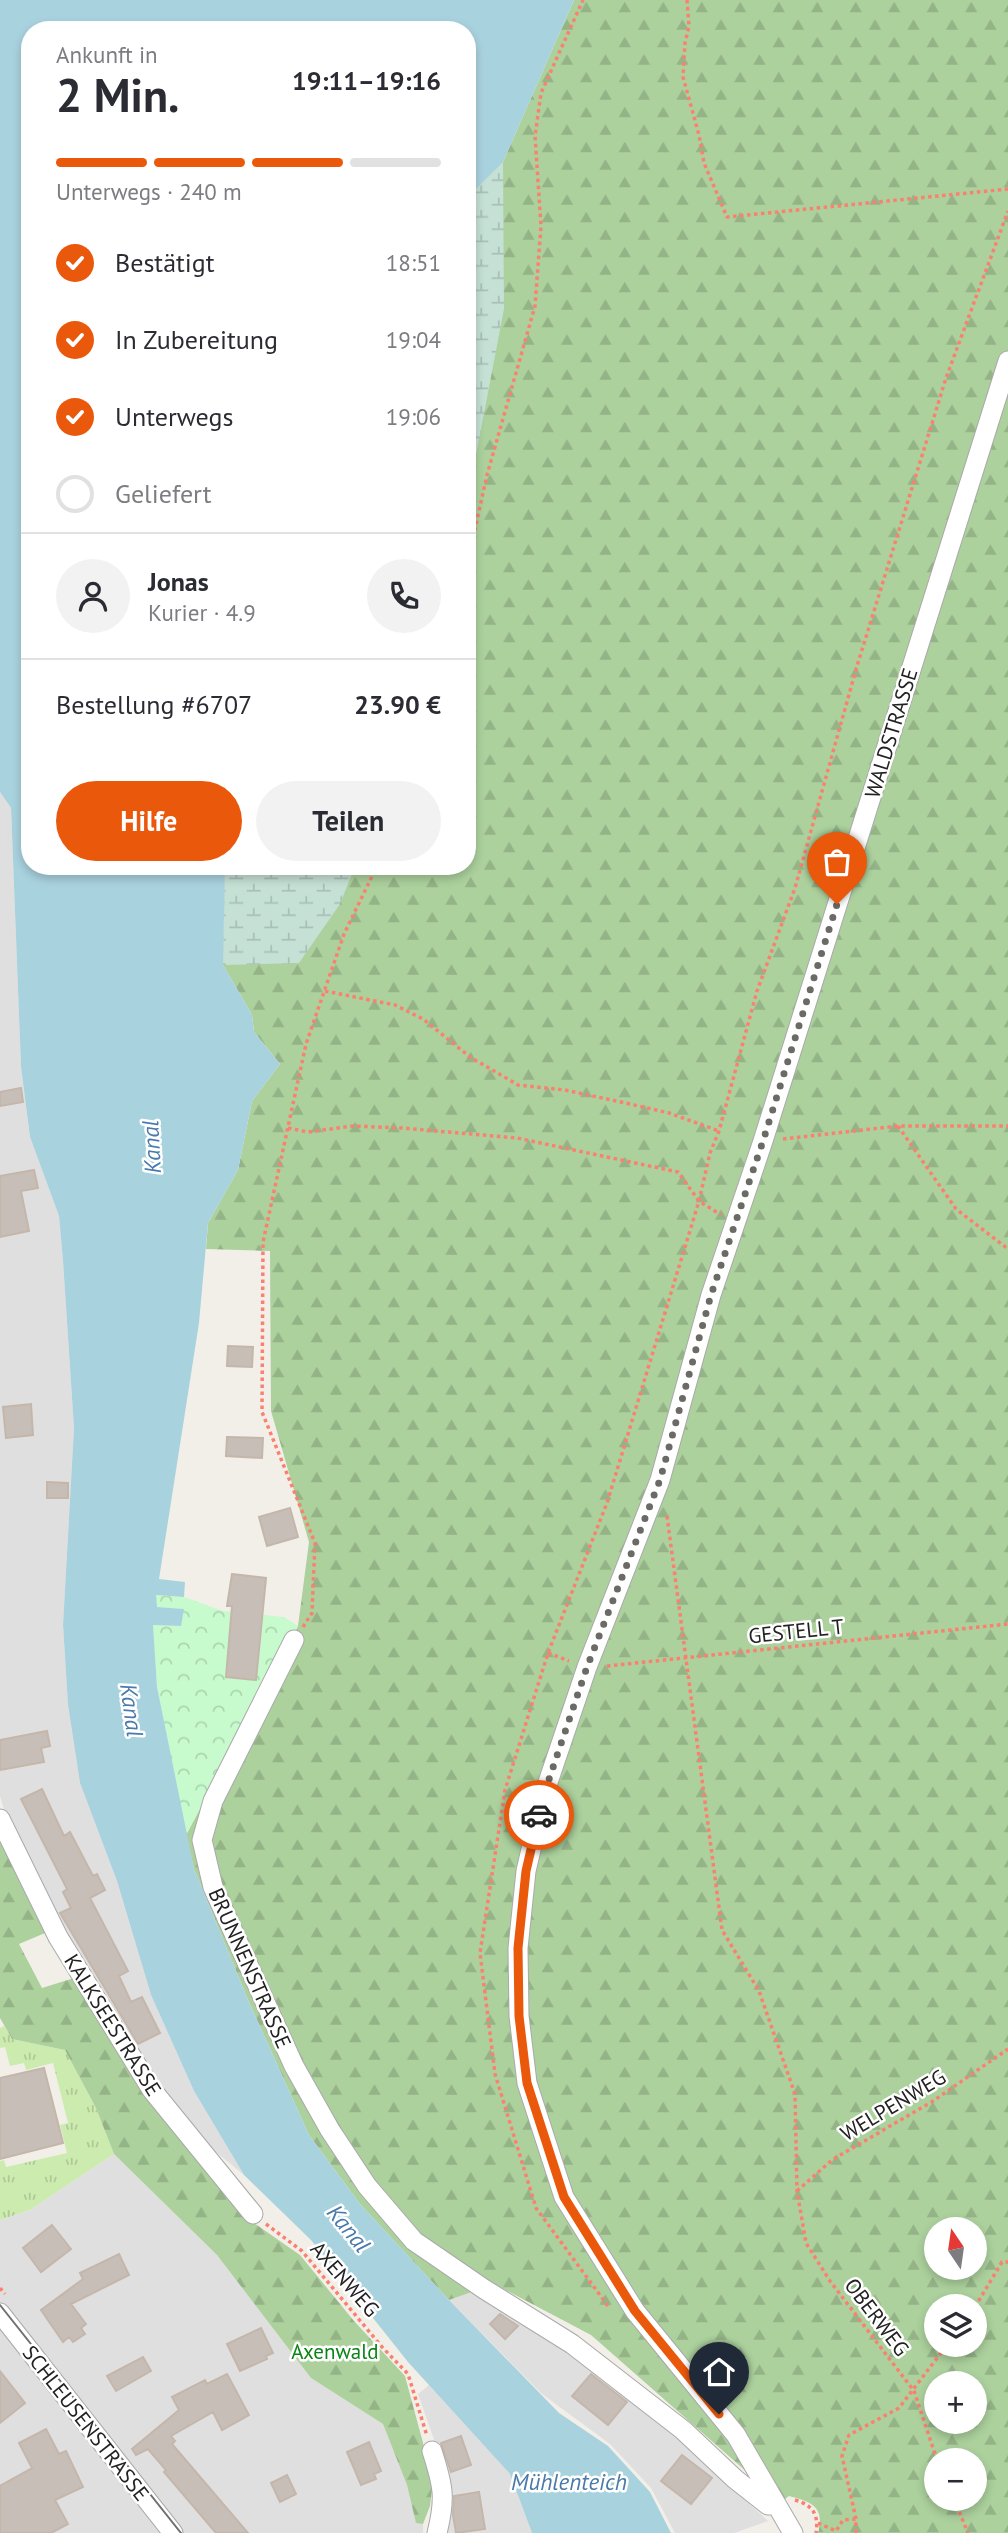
<!DOCTYPE html>
<html lang="de">
<head>
<meta charset="utf-8">
<style>
	body { margin:0; font-family:"PT Sans",sans-serif; background:#f2f2f3; color:#2b2b33; height:100vh; display:flex; flex-direction:column; font-size:26px; white-space:nowrap }
	* { box-sizing:border-box; margin:0 }
	p { font-size:23px; color:#7c7c81 }
	.icon { flex:none; width:38px; height:38px; fill:none; stroke:currentColor; stroke-width:2; stroke-linecap:round; stroke-linejoin:round }
	.map { position:relative; flex:1; overflow:hidden }
	.details { position:absolute; left:21px; top:21px; width:455px; height:854px; display:flex; flex-direction:column; background:#fff; border-radius:28px; box-shadow:0 4px 10px #0003 }
	.details>* { flex:none }
	.needle { width:46px; rotate:347deg }
	.buttons { position:absolute; left:924px; top:2217px; display:grid; gap:14px }
	.buttons a { display:grid; place-items:center; width:63px; height:63px; border-radius:50%; background:#fff; box-shadow:0 4px 10px #0003; font-size:35px }
	.pin { position:absolute; display:grid; place-items:center; width:60px; height:60px; color:#fff; margin:-72px -30px; border-radius:50% 50% 50% 0; rotate:-45deg; box-shadow:0 0 7px #0007 }
	.pin .icon { rotate:45deg }
	.courier { position:absolute; display:grid; place-items:center; width:70px; height:70px; margin:-35px; border:5px solid #ea580c; border-radius:50%; background:#fff; color:#222; box-shadow:0 2px 9px #0007 }
	.head em { font-style:normal; font-weight:700 }
	.head div { display:flex; flex-direction:column-reverse }
	.head { display:flex; align-items:center; justify-content:space-between; height:119px; padding:0 35px }
	h1 { font-size:46px; font-weight:700; line-height:52px }
	.bar { display:grid; grid-template-columns:repeat(4,1fr); gap:10px 7px; align-content:center; height:84px; padding:0 35px }
	.bar i { height:9px; border-radius:5px; background:#e1e1e2 }
	.bar .selected { background:#ea580c }
	.bar p { grid-column:span 4 }
	.line { display:flex; align-items:center; gap:18px; padding:0 35px; border-top:2px solid #e1e1e2 }
	.line div { flex:1 }
	.round { display:grid; place-items:center; flex:none; width:74px; height:74px; border-radius:37px; background:#f2f2f3 }
	ol { padding:0 35px; list-style:none }
	li { display:flex; align-items:center; gap:21px; height:77px }
	li p { margin-inline-start:auto }
	li .icon { padding:7px; border-radius:50%; background:#ea580c; color:#fff; stroke-width:4 }
	li:last-child { color:#7c7c81 }
	li i { width:38px; height:38px; border:4px solid #e1e1e2; border-radius:50% }
	.action { display:flex; gap:14px; margin-top:auto; padding:14px 35px }
	.action a { flex:1; height:80px; border-radius:42px; background:#ea580c; color:#fff; font-size:28px; font-weight:700; line-height:80px; text-align:center }
	.action a+a { background:#f2f2f3; color:#2b2b33 }
	.map>svg:first-child { display:block }
	.residential { fill:#e0dfdf }
	.grass { fill:url(#grass-tufts) }
	.forest { fill:url(#forest-firs); fill-rule:evenodd }
	.wetland { fill:url(#wetland-marsh) }
	.park { fill:url(#park-crowns) }
	.water { fill:#a9d2df }
	.building { fill:#c7bfb7; stroke:#c4b6aa; stroke-width:2 }
	.lines { fill:none; stroke-linecap:round; stroke-linejoin:round }
	.minor-casing { stroke:#a9a9a9; stroke-width:21 }
	.path { stroke:#fb8070; stroke-width:3.5; stroke-dasharray:3.5 3.5; stroke-linecap:butt }
	.minor { stroke:#fff; stroke-width:19 }
	.tram { stroke:#707070; stroke-width:2 }
	.done { stroke:#6b6a67; stroke-width:7; stroke-dasharray:0 12.6 }
	.route { stroke:#ea580c; stroke-width:9 }
	.labels { text-anchor:middle; dominant-baseline:central; stroke-width:5; stroke-linejoin:round; paint-order:stroke }
	.street-label { font-size:21px; fill:#222; stroke:#fff }
	.park-label { font-size:21px; fill:#0b8416; stroke:#fff }
	.water-label { font-size:23px; font-style:italic; fill:#497aab; stroke:#fff }
</style>
</head>
<body>
<div class="map">
<svg width="1008" height="2533" viewBox="0 0 1008 2533">
	<defs>
		<pattern id="grass-tufts" width="24" height="20" patternUnits="userSpaceOnUse" patternTransform="scale(1.75)"><rect width="24" height="20" fill="#ccebaf"/><path d="M3 7l-1-3M5 7V3M7 7l1-3M15 17l-1-3M17 17v-4M19 17l1-3" fill="none" stroke="#afc996"/></pattern>
		<pattern id="forest-firs" width="22" height="20" patternUnits="userSpaceOnUse" patternTransform="scale(1.75)"><rect width="22" height="20" fill="#acd19d"/><path d="M5 1l3.5 6h-7zM16 11l3.5 6h-7z" fill="#94b387"/></pattern>
		<pattern id="wetland-marsh" width="20" height="14" patternUnits="userSpaceOnUse" patternTransform="scale(1.75)"><rect width="20" height="14" fill="#c5e0d4"/><path d="M1 5h8M5 5V1M11 12h8M15 12V8" fill="none" stroke="#a9c0b6"/></pattern>
		<pattern id="park-crowns" width="20" height="18" patternUnits="userSpaceOnUse" patternTransform="scale(1.75)"><rect width="20" height="18" fill="#c7facc"/><path d="M2 6a3 3 0 1 1 6 0M12 15a3 3 0 1 1 6 0" fill="none" stroke="#abd6af"/></pattern>
	</defs>
	<rect width="100%" height="100%" fill="#f2efe8"/>
	<path class="residential" d="M0,792L11,808L21,1067L30,1137L59,1216L63,1261L74,1428L63,1625L68,1705L80,1783L117,1881L151,1995L194,2091L244,2175L193,2133L155,2088L63,1935L5,1813L0,1796Z
		M114,2154L217,2255L311,2378L383,2424L407,2485L416,2522L423,2524V2533H0V2220L30,2210Z
		M473,2291L555,2341L646,2410L768,2521L734,2533H675L651,2488L610,2444L542,2394L449,2300Z
		M429,2385L510,2474L532,2533H444L445,2471L418,2394Z"/>
	<path class="grass" d="M4,2026L12,2039L65,2050L96,2108L114,2154L30,2210L0,2220V2161L4,2160L6,2167L67,2153L60,2125L68,2123L53,2063L26,2070L24,2063L10,2066L5,2047L0,2048V2028Z"/>
	<path class="forest" d="M574,0H1008V2533H818C825,2507 812,2502 789,2496L781,2502L591,2335L494,2284L449,2300L360,2204L309,2135L248,2000L194,1869L186,1835L298,1626L309,1542L271,1411L270,1251L206,1249L208,1223L238,1170L252,1101L280,1064L254,1032L252,1015L223,965L225,866H467V198L503,162ZM936,2230H975V2268H936ZM936,2306H975V2345H936ZM936,2384H975V2422H936ZM936,2460H975V2499H936Z
		M0,1838L45,1933L19,1944L42,1988L74,1978L247,2218L300,2255L354,2321L405,2376L433,2480L430,2506L423,2524L416,2523L407,2485L383,2424L311,2378L217,2255L114,2154L96,2108L65,2050L12,2039L0,2018Z"/>
	<path class="wetland" d="M503,162L504,309L467,502V198Z
		M225,866H355L340,904L299,963L223,965Z"/>
	<path class="park" d="M156,1595L184,1597L223,1611L284,1617L298,1626L186,1835L157,1687L153,1625L181,1626L183,1609L156,1607Z"/>
	<path class="water" d="M0,0H574L503,162L467,198V30H30V866H225L223,965L252,1015L254,1032L280,1064L252,1101L238,1170L208,1223L199,1323L159,1579L185,1582L184,1597L156,1595L157,1607L184,1609L181,1626L153,1625L157,1687L194,1869L248,2000L309,2135L360,2204L449,2300L559,2413L608,2446L650,2492L671,2533H532L510,2474L408,2362L311,2240L244,2175L194,2091L151,1995L117,1881L80,1783L68,1705L63,1625L74,1428L63,1261L59,1216L30,1137L21,1067L11,808L0,792Z"/>
	<path class="building" d="M21,1088L23,1102L0,1106V1092Z
		M34,1170L38,1188L21,1191L29,1231L0,1237V1176Z
		M228,1346L253,1347L252,1367L227,1366Z
		M31,1404L33,1435L6,1438L3,1407Z
		M227,1437L263,1438L262,1458L226,1456Z
		M47,1482L68,1483V1498H47Z
		M290,1508L298,1537L267,1546L259,1517Z
		M232,1574L266,1578L256,1680L226,1677L232,1606H227Z
		M47,1731L50,1746L41,1748L44,1762L0,1770V1740Z
		M42,1789L64,1836L70,1832L93,1876L97,1874L105,1890L90,1898L128,1971L119,1976L131,2002L142,1997L160,2033L138,2044L60,1913L71,1908L63,1892L67,1889L21,1799Z
		M44,2068L63,2143L0,2159V2078Z
		M52,2225L71,2249L41,2272L23,2248Z
		M119,2254L129,2275L71,2304L86,2324L81,2328L85,2334L73,2342L69,2337L63,2342L41,2310L83,2279L80,2273Z
		M500,2314L518,2326L505,2339L490,2324Z
		M261,2328L273,2353L266,2356L267,2359L240,2371L227,2344Z
		M143,2357L151,2371L116,2391L107,2376Z
		M0,2371L25,2403L0,2423Z
		M227,2374L249,2415L222,2430L213,2412L171,2436L175,2441L172,2444L248,2533H216L164,2472L166,2470L148,2449L136,2455L132,2449L179,2410L172,2397L205,2380L207,2384Z
		M591,2374L627,2402L608,2425L572,2396Z
		M46,2429L59,2454L66,2451L83,2487L55,2500L68,2524L51,2533H0V2486L32,2468L19,2443Z
		M461,2436L471,2465L451,2472L441,2443Z
		M369,2442L381,2471L374,2474L376,2479L361,2485L347,2452Z
		M682,2455L712,2478L691,2504L661,2481Z
		M287,2475L296,2494L280,2502L271,2483Z
		M479,2492L485,2529L456,2533L453,2515L454,2496Z"/>
	<g class="lines">
		<defs>
			<path id="minor" d="M294,1640L213,1801L202,1840L213,1887L294,2066L330,2130L367,2186L414,2241L484,2289L572,2344L683,2430L735,2479L768,2505L776,2504
				M0,1819L58,1937L152,2090L253,2214
				M0,2313L173,2533
				M432,2451C443,2485 446,2498 437,2533
				M793,2533L736,2435L635,2311L564,2197L527,2083L519,2016L518,1948L526,1871L544,1794L587,1667L660,1480L711,1295L763,1141L1008,361"/>
		</defs>
		<use href="#minor" class="minor-casing"/>
		<path class="path" d="M687,0L689,26L685,43L683,77L699,135L704,163L727,217L1008,189
			M467,565L487,475L535,306L541,226L535,136L541,93L583,0
			M325,991L395,1005L423,1019L470,1057L518,1085L565,1090L621,1102L669,1113L719,1131
			M898,1126L956,1209L1008,1249
			M288,1128L308,1132L353,1126L402,1128L517,1138L678,1172L699,1201L721,1215
			M783,1139L898,1126H1008
			M667,1516L722,1930L759,1991L795,2094L797,2191L806,2243L830,2281L914,2391L937,2460
			M303,1627L312,1613L315,1543L262,1412L263,1242L306,1044L344,934L377,866
			M548,1653L569,1661
			M607,1666L1008,1624
			M797,2191L832,2160L933,2101L1008,2049
			M266,2224L302,2251L382,2347L408,2374L427,2436
			M0,2288L5,2294
			M608,2306L536,2208L495,2074L480,1953L505,1790L548,1653L607,1503L699,1201L710,1153L719,1131L757,991L795,888L857,666L946,378L1008,211
			M975,2307L1002,2262H1008
			M954,2499L968,2533
			M795,2500C813,2505 819,2515 816,2533
			M818,2523L836,2531L843,2520L856,2519
			M856,2533V2519L842,2456L849,2435L899,2408L947,2345"/>
		<use href="#minor" class="minor"/>
		<path class="tram" d="M0,2305L181,2533"/>
	</g>
	<g class="lines">
		<path class="done" d="M539,1815L544,1794L587,1667L660,1480L711,1295L763,1141L837,904"/>
		<path class="route" d="M539,1815L526,1871L518,1948L519,2016L527,2083L564,2197L635,2311L719,2414"/>
	</g>
	<g class="labels">
		<g class="street-label">
			<text transform="translate(891 733) rotate(-73)">WALDSTRASSE</text>
			<text transform="translate(796 1631) rotate(-6)">GESTELL T</text>
			<text transform="translate(250 1968) rotate(66)">BRUNNENSTRASSE</text>
			<text transform="translate(113 2025) rotate(58)">KALKSEESTRASSE</text>
			<text transform="translate(893 2105) rotate(-31)">WELPENWEG</text>
			<text transform="translate(345 2279) rotate(49)">AXENWEG</text>
			<text transform="translate(877 2317) rotate(53)">OBERWEG</text>
			<text transform="translate(86 2423) rotate(52)">SCHLEUSENSTRASSE</text>
		</g>
		<g class="park-label">
			<text x="335" y="2351">Axenwald</text>
		</g>
		<g class="water-label">
			<text transform="translate(151 1147) rotate(-93)">Kanal</text>
			<text transform="translate(132 1710) rotate(82)">Kanal</text>
			<text transform="translate(349 2228) rotate(51)">Kanal</text>
			<text x="569" y="2481">Mühlenteich</text>
		</g>
	</g>
</svg>
<div class="buttons">
<a><svg class="needle" viewBox="-14 -14 28 28"><path d="M0-13l5 13h-10z" fill="#e53935"/><path d="M0 13l5-13h-10z" fill="#7c7c81"/></svg></a>
<a><svg class="icon" aria-label="layers" viewBox="0 0 24 24"><path d="M12 4l9 5-9 5-9-5zM3 14l9 5 9-5"/></svg></a>
<a>+</a>
<a>−</a>
</div>
<div class="pin" style="left:837px;top:904px;background:#ea580c"><svg class="icon" aria-label="bag" viewBox="0 0 24 24"><path d="M5 8h14l-1 12H6zM9 8a3 3 0 0 1 6 0"/></svg></div>
<div class="pin" style="left:719px;top:2414px;background:#1f2937"><svg class="icon" aria-label="home" viewBox="0 0 24 24"><path d="M3 11l9-7 9 7M6 9v11h12V9"/></svg></div>
<div class="courier" style="left:539px;top:1815px"><svg class="icon" aria-label="car" viewBox="0 0 24 24"><path d="M5 17H2v-5l4-1 3-4h7l3 4 3 1v5h-3M9 17h6M6 11h13"/><circle cx="7" cy="17" r="2"/><circle cx="17" cy="17" r="2"/></svg></div>
<section class="details">
<div class="head"><div><h1>2 Min.</h1><p>Ankunft in</p></div><em>19:11–19:16</em></div>
<div class="bar"><i class="selected"></i><i class="selected"></i><i class="selected"></i><i></i><p>Unterwegs · 240 m</p></div>
<ol>
<li><svg class="icon" aria-label="check" viewBox="0 0 24 24"><path d="M5 12l5 5 9-10"/></svg>Bestätigt<p>18:51</p></li>
<li><svg class="icon" aria-label="check" viewBox="0 0 24 24"><path d="M5 12l5 5 9-10"/></svg>In Zubereitung<p>19:04</p></li>
<li><svg class="icon" aria-label="check" viewBox="0 0 24 24"><path d="M5 12l5 5 9-10"/></svg>Unterwegs<p>19:06</p></li>
<li><i></i>Geliefert</li>
</ol>
<div class="line" style="height:126px"><a class="round"><svg class="icon" aria-label="person" viewBox="0 0 24 24"><circle cx="12" cy="8" r="4"/><path d="M4 21q1-7 8-7t8 7"/></svg></a><div><b>Jonas</b><p>Kurier · 4.9</p></div><a class="round"><svg class="icon" aria-label="phone" viewBox="0 0 24 24"><path d="M5 4h4l2 5-3 2q2 4 5 5l2-3 5 2v4C11 20 4 13 5 4z"/></svg></a></div>
<div class="line" style="height:91px"><div>Bestellung #6707</div><b>23.90 €</b></div>
<div class="action"><a>Hilfe</a><a>Teilen</a></div>
</section>
</div>
</body>
</html>
